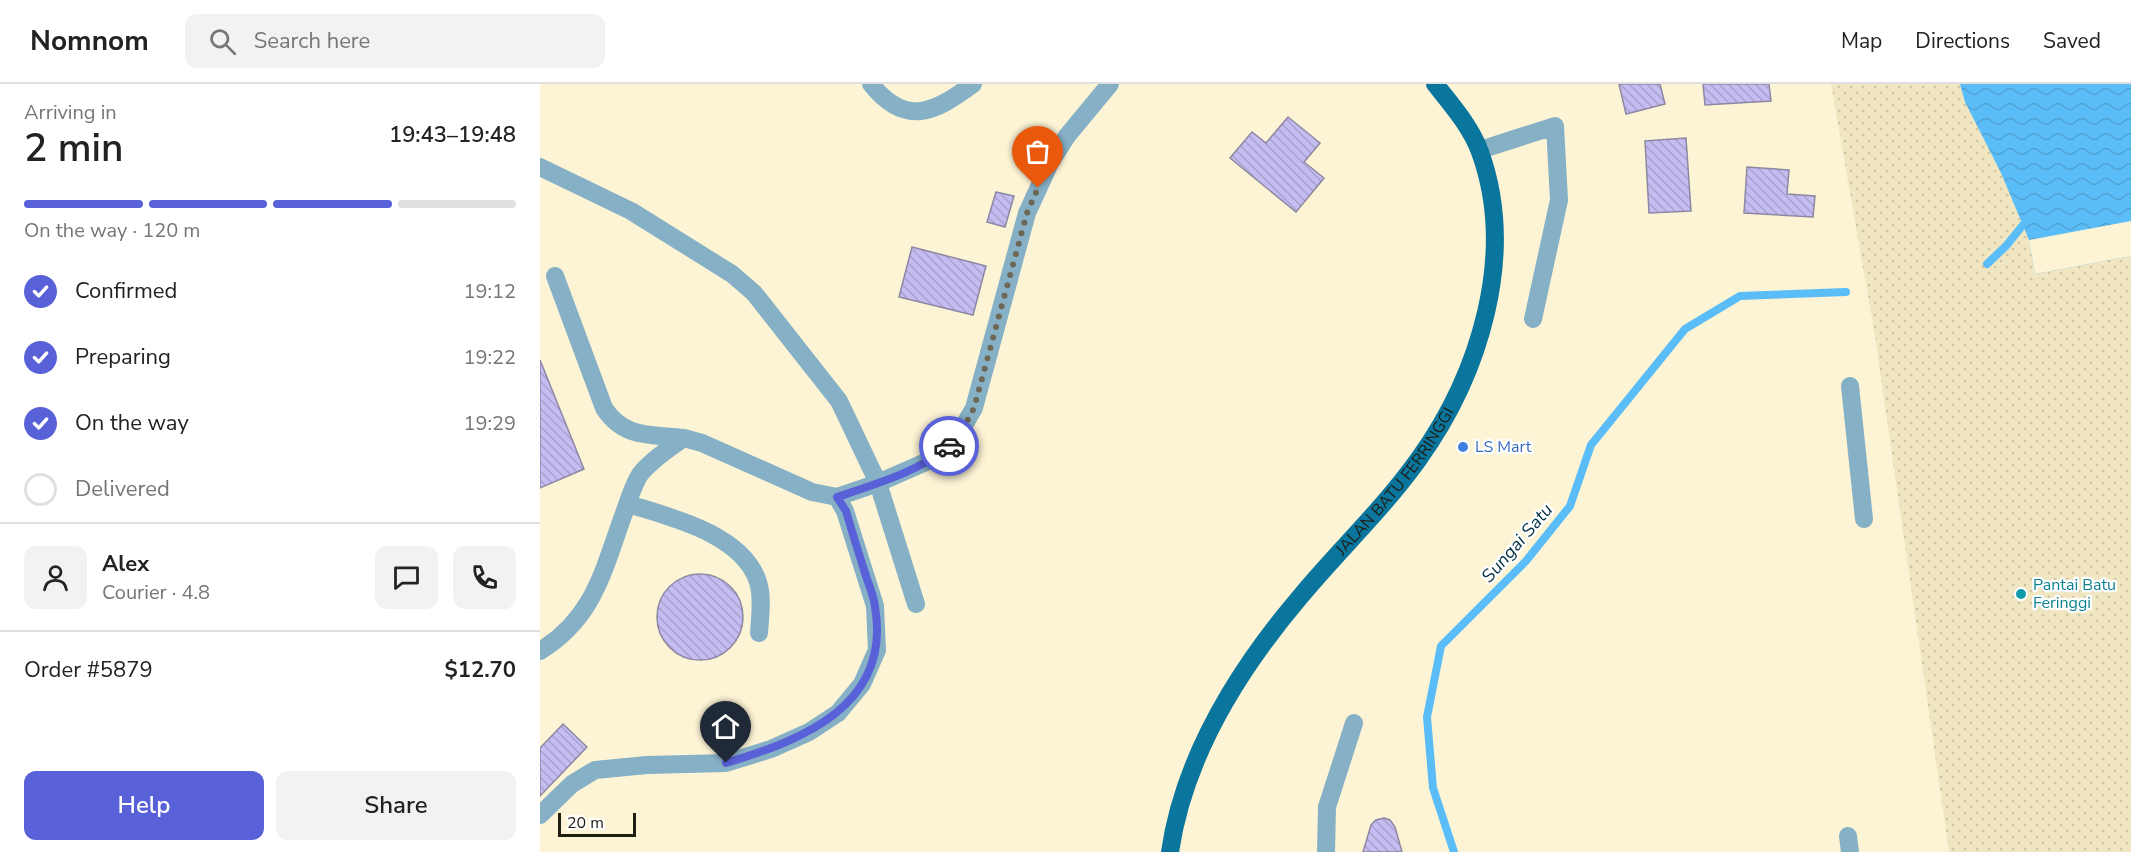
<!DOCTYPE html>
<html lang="en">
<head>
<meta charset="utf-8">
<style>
	body { margin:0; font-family:"Nunito Sans",sans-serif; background:#f2f2f2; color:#222; height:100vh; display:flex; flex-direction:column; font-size:22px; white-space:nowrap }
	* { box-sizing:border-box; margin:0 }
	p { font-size:20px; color:#767676 }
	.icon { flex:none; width:33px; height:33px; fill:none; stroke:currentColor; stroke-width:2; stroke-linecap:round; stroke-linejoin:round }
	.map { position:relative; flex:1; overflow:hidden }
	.side { display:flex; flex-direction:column; background:#fff; width:540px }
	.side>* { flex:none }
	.scale { position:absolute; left:18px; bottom:15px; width:78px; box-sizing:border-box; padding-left:6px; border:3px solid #201d12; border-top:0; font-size:16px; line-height:21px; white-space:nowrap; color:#201d12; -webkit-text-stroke:4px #fff; paint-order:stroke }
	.pin { position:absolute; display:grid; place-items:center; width:51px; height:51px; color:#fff; margin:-62px -26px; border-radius:50% 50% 50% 0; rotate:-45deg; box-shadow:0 0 6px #0007 }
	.pin .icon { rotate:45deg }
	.courier { position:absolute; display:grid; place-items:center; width:60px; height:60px; margin:-30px; border:4px solid #5961d8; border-radius:50%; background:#fff; color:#222; box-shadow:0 2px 8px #0007 }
	.overview em { font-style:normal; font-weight:600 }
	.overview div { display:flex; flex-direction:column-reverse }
	.overview { display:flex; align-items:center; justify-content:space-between; height:102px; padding:0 24px }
	h1 { font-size:39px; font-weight:600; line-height:45px }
	.bar { display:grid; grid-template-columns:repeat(4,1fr); gap:9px 6px; align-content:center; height:72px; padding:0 24px }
	.bar i { height:8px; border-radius:4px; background:#e0e0e0 }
	.bar .selected { background:#5961d8 }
	.bar p { grid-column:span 4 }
	.line { display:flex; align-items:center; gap:15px; padding:0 24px; border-top:2px solid #e0e0e0 }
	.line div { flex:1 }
	.round { display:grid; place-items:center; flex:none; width:63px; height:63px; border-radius:12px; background:#f2f2f2 }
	ol { padding:0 24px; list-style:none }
	li { display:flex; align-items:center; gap:18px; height:66px }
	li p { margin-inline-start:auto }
	li .icon { padding:6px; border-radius:50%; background:#5961d8; color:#fff; stroke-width:4 }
	li:last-child { color:#767676 }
	li i { width:33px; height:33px; border:3px solid #e0e0e0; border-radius:50% }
	.action { display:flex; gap:12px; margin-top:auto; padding:12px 24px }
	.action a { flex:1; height:69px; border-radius:12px; background:#5961d8; color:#fff; font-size:24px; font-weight:600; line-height:69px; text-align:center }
	.action a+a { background:#f2f2f2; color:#222 }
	header { display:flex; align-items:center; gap:36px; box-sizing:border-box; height:84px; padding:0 30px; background:#fff; border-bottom:2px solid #e0e0e0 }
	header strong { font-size:28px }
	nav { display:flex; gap:33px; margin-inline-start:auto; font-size:21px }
	.search { width:420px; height:54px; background:#f2f2f2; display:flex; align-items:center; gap:15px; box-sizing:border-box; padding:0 21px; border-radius:12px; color:#767676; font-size:22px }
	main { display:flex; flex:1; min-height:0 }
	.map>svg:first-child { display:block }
	.sand { fill:url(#sand-dots) }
	.water { fill:url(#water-waves) }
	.pier { fill:#fdf4d5 }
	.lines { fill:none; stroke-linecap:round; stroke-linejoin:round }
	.stream { stroke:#5bbdf7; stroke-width:8 }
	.building { fill:url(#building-back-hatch); stroke:#8c88a3; stroke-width:1.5 }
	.minor { stroke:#86b0c6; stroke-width:18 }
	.major { stroke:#0a759d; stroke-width:18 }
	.done { stroke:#6d6856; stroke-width:6; stroke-dasharray:0 10.8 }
	.route { stroke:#5961d8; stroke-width:8 }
	.shop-dot { fill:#3f7fe0; stroke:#fff; stroke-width:2 }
	.culture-dot { fill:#0f9aa8; stroke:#fff; stroke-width:2 }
	.labels { text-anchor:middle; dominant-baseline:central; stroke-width:4.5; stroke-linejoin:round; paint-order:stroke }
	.shop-label { font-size:16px; fill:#366cbe; stroke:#fff; text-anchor:start }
	.street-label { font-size:16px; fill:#201d12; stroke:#fff }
	.culture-label { font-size:16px; fill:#0d838f; stroke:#fff; text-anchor:start }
	.water-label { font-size:18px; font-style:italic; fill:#022f45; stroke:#fff }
</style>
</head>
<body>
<header>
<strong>Nomnom</strong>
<div class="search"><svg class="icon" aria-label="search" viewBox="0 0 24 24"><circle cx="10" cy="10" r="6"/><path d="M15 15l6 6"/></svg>Search here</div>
<nav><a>Map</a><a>Directions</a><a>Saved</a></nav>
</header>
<main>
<section class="side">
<div class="overview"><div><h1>2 min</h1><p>Arriving in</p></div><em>19:43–19:48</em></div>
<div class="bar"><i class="selected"></i><i class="selected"></i><i class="selected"></i><i></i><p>On the way · 120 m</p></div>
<ol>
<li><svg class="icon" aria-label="check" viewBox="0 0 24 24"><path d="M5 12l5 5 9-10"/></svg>Confirmed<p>19:12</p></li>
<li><svg class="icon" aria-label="check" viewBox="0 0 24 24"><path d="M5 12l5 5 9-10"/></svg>Preparing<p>19:22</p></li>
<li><svg class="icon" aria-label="check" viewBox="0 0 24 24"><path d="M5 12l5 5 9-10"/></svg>On the way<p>19:29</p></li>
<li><i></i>Delivered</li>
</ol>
<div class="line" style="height:108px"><a class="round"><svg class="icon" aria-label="person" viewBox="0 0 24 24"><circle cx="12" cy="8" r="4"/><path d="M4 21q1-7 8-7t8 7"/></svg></a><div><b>Alex</b><p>Courier · 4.8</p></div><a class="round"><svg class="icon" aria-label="chat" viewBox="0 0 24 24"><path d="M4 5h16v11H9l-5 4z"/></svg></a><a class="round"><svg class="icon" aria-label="phone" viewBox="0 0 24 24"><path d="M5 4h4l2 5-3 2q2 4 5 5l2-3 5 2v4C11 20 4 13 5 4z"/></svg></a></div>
<div class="line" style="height:78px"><div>Order #5879</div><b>$12.70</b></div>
<div class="action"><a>Help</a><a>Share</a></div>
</section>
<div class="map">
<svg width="1591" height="768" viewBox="0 0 1591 768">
	<defs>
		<pattern id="sand-dots" width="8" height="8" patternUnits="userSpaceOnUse" patternTransform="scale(1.5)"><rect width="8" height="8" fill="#f0e6c1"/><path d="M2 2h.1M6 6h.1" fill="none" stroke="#cec5a5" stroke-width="1.8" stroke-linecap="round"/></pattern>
		<pattern id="water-waves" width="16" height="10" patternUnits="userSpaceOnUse" patternTransform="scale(1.5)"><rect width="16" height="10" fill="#5bbdf7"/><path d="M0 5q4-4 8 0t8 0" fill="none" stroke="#4fa2d3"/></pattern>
		<pattern id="building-back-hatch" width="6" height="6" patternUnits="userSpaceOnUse" patternTransform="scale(1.5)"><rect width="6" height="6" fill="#c5bcf1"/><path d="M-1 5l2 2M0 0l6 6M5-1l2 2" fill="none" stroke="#a9a1ce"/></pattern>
	</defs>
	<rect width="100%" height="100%" fill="#fdf4d5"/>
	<path class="sand" d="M1291,0H1420L1425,18L1461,89L1489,156L1495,189L1591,172V768H1409L1335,252Z"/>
	<path class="water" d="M1420,0H1591V172L1495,190L1489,156L1461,89L1425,18Z"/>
	<path class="pier" d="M1591,137V172L1495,190L1489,156Z"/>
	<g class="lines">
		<path class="stream" d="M1447,180L1466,162L1483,141
			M914,768L893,704L887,633L901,562L986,477L1030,422L1051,361L1145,245L1200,212L1306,208"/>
	</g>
	<path class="building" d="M1079,0H1120L1125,20L1086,30Z
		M1163,0H1229L1231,17L1165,21Z
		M748,33L780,59L764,78L784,94L756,128L690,74L712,48L726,59Z
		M1146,54L1151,127L1109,129L1105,57Z
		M1207,83L1249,86L1247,110L1275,112L1273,133L1204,129Z
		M456,108L474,112L465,143L447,138Z
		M372,163L446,182L433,231L359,213Z
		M0,276L44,385L0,404Z
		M117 533a43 43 0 1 1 86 0a43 43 0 1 1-86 0Z
		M23,640L47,663L0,712V664Z
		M844,734L850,736L855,743L862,768H823L831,741L836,736Z"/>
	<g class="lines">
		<path class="minor" d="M331,0C366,44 395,28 433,0
			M940,66L1015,42L1019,116L993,235
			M0,83L91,127L192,190L214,209L299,317L338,399L376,520
			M15,192L64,324C84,355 111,350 144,354
			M1310,302L1324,435
			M88,420C130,433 203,450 218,498C223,513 220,533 219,549
			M0,567C54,534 63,487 83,432C88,419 93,400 101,389C113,375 129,364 144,354L162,359L272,408L297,413L338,399L397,373L415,357L434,324L487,129L510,79L527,52L570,0
			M0,731L32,700L55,686L107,681L186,679L231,665L269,648L298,629L322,600L337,566L335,522L305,427L297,413
			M1308,752L1310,768
			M786,768L787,723L814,639"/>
		<path class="major" id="s1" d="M630,768C644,672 698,586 760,513C798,467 843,425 878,376C940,290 977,170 940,68C931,43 911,20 895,0"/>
	</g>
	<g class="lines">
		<path class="done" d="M409,362L424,343L434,324L487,129L498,104"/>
		<path class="route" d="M186,679C263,656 352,621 335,523C334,512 329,502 326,492C319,470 312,448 306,427L297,413C333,401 381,387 409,362"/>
	</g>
	<circle class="shop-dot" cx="923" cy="363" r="6"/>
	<circle class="culture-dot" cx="1481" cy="510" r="6"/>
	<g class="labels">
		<g class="shop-label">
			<text x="935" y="363">LS Mart</text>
		</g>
		<g class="street-label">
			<text stroke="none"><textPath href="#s1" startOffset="440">JALAN BATU FERRINGGI</textPath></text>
		</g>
		<g class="culture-label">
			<text x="1493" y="501">Pantai Batu<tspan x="1493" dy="18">Feringgi</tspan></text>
		</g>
		<g class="water-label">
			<text transform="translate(977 459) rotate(-49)">Sungai Satu</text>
		</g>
	</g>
</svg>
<div class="scale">20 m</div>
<div class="pin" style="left:498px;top:104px;background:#ea580c"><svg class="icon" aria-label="bag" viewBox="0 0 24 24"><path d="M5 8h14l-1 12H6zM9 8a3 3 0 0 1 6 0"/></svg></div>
<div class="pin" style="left:186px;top:679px;background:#1f2937"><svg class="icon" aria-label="home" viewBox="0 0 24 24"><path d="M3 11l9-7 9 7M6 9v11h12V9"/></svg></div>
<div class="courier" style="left:409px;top:362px"><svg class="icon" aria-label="car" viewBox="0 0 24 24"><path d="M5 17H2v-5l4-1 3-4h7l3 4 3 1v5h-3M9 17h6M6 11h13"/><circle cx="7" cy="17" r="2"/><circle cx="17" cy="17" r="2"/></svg></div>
</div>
</main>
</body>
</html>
